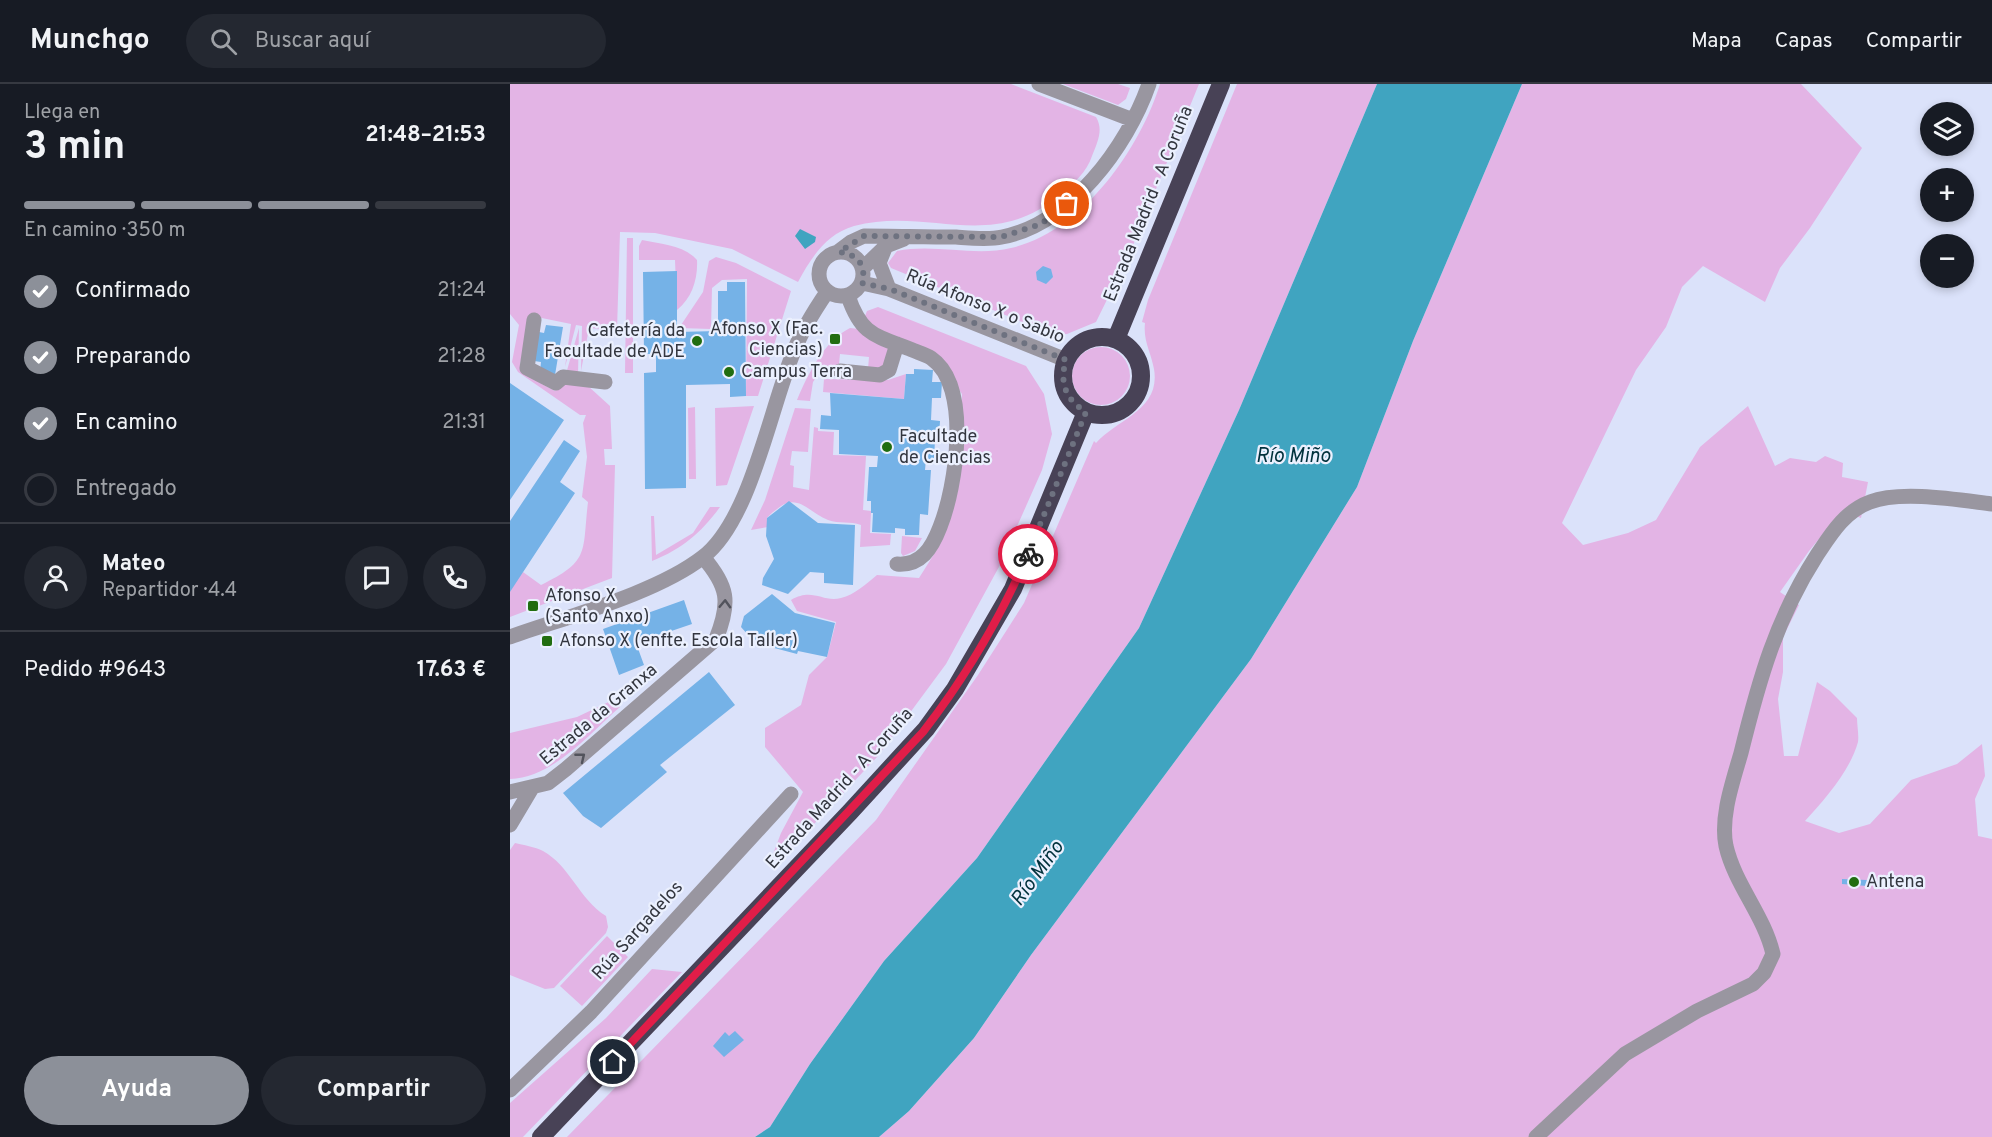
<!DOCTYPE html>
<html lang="es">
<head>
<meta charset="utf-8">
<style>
	body { margin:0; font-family:Overpass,sans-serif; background:#242831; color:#f1f3f6; height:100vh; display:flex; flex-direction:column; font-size:22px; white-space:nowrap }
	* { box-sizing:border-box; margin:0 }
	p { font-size:20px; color:#9ea1a6 }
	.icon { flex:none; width:33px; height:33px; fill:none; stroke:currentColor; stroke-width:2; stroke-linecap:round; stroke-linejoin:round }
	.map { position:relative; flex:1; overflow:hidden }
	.drawer { display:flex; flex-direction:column; background:#171b24; width:510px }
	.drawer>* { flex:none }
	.fabs { position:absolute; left:1410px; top:18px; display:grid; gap:12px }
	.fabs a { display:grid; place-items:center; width:54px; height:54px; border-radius:50%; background:#171b24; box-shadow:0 3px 9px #0003; font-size:30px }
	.pin { position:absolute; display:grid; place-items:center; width:51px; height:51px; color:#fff; margin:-26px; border:3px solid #fff; border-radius:50%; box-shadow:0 2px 6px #0007 }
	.courier { position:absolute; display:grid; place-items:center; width:60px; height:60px; margin:-30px; border:4px solid #e11d48; border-radius:50%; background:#fff; color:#222; box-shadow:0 2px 8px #0007 }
	.summary em { font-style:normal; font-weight:700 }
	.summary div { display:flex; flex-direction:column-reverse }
	.summary { display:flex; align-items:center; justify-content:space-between; height:102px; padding:0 24px }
	h1 { font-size:39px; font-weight:700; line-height:45px }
	.bar { display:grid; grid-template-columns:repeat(4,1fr); gap:9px 6px; align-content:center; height:72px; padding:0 24px }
	.bar i { height:8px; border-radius:4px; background:#363941 }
	.bar .on { background:#8c9099 }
	.bar p { grid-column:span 4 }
	.line { display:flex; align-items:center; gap:15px; padding:0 24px; border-top:2px solid #363941 }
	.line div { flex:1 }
	.round { display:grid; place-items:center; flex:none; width:63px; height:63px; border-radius:32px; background:#242831 }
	ol { padding:0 24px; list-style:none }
	li { display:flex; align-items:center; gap:18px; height:66px }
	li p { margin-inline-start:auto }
	li .icon { padding:6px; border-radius:50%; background:#8c9099; color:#fff; stroke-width:4 }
	li:last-child { color:#9ea1a6 }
	li i { width:33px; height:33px; border:3px solid #363941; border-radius:50% }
	.action { display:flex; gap:12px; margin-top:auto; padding:12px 24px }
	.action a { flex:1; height:69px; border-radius:36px; background:#8c9099; color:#fff; font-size:24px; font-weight:700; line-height:69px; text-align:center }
	.action a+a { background:#242831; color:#f1f3f6 }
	header { display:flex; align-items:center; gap:36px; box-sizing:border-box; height:84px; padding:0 30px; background:#171b24; border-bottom:2px solid #363941 }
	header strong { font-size:28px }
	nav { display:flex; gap:33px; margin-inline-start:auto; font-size:21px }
	.search { width:420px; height:54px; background:#242831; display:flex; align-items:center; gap:15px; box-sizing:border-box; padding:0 21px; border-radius:33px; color:#9ea1a6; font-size:22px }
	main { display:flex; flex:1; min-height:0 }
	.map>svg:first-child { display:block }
	.green { fill:#e3b4e5 }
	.water { fill:#40a4c0 }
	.building { fill:#75b2e7 }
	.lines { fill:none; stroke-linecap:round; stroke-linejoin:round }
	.minor { stroke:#9996a0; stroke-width:15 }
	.highway { stroke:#484256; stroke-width:18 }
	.oneway { stroke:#52535c }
	.done { stroke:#6e7280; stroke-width:6; stroke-dasharray:0 10.8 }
	.route { stroke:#e11d48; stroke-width:8 }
	.poi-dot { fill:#216d10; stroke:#ebf0fe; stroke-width:2 }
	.labels { text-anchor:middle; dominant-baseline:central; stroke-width:4.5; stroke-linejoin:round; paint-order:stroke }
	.street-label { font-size:18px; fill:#33363f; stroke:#ebf0fe }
	.poi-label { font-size:18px; fill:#33363f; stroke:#ebf0fe; text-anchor:start }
	.water-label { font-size:20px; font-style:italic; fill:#01313c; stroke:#ebf0fe }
</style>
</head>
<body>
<header>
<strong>Munchgo</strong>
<div class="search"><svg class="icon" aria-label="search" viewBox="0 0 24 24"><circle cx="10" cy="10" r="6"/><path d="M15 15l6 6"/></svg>Buscar aquí</div>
<nav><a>Mapa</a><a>Capas</a><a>Compartir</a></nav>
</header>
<main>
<section class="drawer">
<div class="summary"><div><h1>3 min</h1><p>Llega en</p></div><em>21:48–21:53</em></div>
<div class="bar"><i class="on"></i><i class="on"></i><i class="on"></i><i></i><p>En camino · 350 m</p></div>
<ol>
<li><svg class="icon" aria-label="check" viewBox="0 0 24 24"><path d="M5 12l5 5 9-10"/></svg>Confirmado<p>21:24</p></li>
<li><svg class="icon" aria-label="check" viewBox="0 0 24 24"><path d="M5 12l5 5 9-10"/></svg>Preparando<p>21:28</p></li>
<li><svg class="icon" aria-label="check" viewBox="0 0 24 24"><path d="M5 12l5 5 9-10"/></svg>En camino<p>21:31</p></li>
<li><i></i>Entregado</li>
</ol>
<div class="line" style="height:108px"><a class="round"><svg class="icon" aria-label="person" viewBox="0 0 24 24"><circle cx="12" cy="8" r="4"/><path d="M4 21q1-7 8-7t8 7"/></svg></a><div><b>Mateo</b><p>Repartidor · 4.4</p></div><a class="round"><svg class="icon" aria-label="chat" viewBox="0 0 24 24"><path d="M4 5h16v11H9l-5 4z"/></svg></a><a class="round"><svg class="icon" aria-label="phone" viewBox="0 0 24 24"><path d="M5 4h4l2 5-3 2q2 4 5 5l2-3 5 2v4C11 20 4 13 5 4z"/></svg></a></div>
<div class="line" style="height:78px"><div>Pedido #9643</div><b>17.63 €</b></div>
<div class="action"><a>Ayuda</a><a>Compartir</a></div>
</section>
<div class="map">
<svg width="1482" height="1053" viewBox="0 0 1482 1053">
	<rect width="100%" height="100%" fill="#dbe2fa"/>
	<path class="green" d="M0,0H501L586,33C594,46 587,59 582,72C577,88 563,100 551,110C481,170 419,122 344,142C316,150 301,174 288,198L222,165L145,149L110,148L107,246L79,244L71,287L72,242L66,241L55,283L61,240L22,232L10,280L32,300L45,307L51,297L78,302L100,322L102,365H94L95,381H105L102,494L0,533V505L13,488L31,501C81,477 72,468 78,418L72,413L77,373L73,339L76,331H70L8,288L2,278L9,241L0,230Z
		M553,0H608L620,4L616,15L608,21Z
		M650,0H689L619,171L586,238L557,250L544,251L381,184L378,179L387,167C424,159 464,173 501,164C572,148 630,65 650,0Z
		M727,0H867L729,326L629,544L467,774L374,877L300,980L260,1043L245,1053H57L366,736L468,591L514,519L584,357L586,359C607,335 651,326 644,285C641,268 633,257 635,239L632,238L638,216Z
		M1012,0H1291L1352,64L1300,144L1270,184L1255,218L1193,182L1172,203L1156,243L1126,286L1052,439L1073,461L1118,449L1146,436L1190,363L1238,322L1265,382L1280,374L1306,378L1315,372L1333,379L1332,393L1358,398L1351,434L1332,427L1299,467L1270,508L1289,521L1273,553V588L1268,615L1274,672H1288L1307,598L1320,607L1347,634C1347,641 1349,651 1348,658C1340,687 1315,715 1295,737L1329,749L1360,740L1401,696L1447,680L1472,660L1475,692L1465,715L1468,752L1482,755V1053H369L399,1027L464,954L521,871L741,575L847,403L903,257Z
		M117,154H123V289H115Z
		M132,156C151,160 174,161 187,176C188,195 182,214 167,226L165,176H129V162Z
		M206,173L226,179L281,207L248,312H236L237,195L212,196L202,204L201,245L169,244L193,208L199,177Z
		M368,223L516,282L534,310L542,350L532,386L490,481L436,580L368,672L273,773L260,778L271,749L293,708L255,663V644L291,621L299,591L317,573L326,538L287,527L281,516C303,503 313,519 331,514C344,511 356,500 367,491L409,494L426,467L447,411L452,310L422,267L362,245L355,232L357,227Z
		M69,244L68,291L56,290Z
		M340,244L349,245L379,265L372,286L358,285L359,273L330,270L328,290L308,291L303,298L300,317L287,316C298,290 314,257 340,244Z
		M562 292a29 29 0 1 1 58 0a29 29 0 1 1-58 0Z
		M396,290L394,315L313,308L314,295L378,296Z
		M244,322L217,401L206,402L205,324Z
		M185,323L186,395H179L178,324Z
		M285,324L301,325L298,368L282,367L280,381L284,382L283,403L299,406L304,343L308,344V347L324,348L323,371L356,372L353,426L361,427L360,449L381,450L380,461L350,463L351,441C340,437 329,440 318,436C301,430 289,410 271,422C266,426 261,429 257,434L258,443L241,446L255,416Z
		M200,423H210C191,449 172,465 142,477L141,432H144L146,471L183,449Z
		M392,452L412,454L405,467L393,472L391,469Z
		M107,614L110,623C80,649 43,694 0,695V649L67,633Z
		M5,759C13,761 25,763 33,767C60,782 69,815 96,832L98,843L96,849L44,904L35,905L0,891V766Z
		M97,852L118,873L72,922L50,902Z
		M142,885L172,888L13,1053H0V1019L96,934Z"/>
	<path class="water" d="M867,0H1012L903,257L847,403L741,575L521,871L464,954L399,1027L369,1053H245L260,1043L300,980L374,877L467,774L629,544L729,326Z
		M290,145L306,153L305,158L295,165L285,152Z"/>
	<path class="building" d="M533,182L541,185L543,193L536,200L527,196L526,188Z
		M167,187V248L208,247V207H217V198H235L236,312L220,313V300L176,301V404L135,405L134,289L146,288V270H134L133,188Z
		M36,241L53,243L45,291L30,288L31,278L24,277L29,248L34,249Z
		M404,285L423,286L422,298H432L431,314H422L421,336L430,337L429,356H425L424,376L416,375L415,386H421L418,431L410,430L409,451H395V445L385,444V449L362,448L363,429H361V417H357L359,383H367L368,372L329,370V346L310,345L311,331L321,332L320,309L394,315L396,290H404Z
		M0,299L54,336L0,416Z
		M54,356L70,367L50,398L65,409L0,508V437Z
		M279,417L308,439L345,441L343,501L314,499V489L300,488L278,510L252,501L253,494L264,475L256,452L257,434Z
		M262,510L285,529L325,539L317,573L288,567L287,570L249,560L250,558L239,552L231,543L234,532Z
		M174,516L182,540L126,559L134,581L109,591L93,545Z
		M199,588L225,621L150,681L157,688L91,744L73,732L53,709Z
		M1332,795L1357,796V802L1332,800Z
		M225,947L234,956L214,973L203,962L215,948L219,952Z"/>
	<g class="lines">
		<path class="minor" d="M529,0L623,36
			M375,164L369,179L379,205
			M329,167L341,158L354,152C384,152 415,153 446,153C460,154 478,156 492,153C560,140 617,63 639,0
			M309 190a22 22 0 1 1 44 0a22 22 0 1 1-44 0Z
			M353,184L376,162L394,155
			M352,199L379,205L556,276
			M338,212C351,250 363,251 400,265C406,268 415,270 421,274C462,302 446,403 430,443C422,464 411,482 387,480
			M24,236L17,284L46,299L53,293L95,298
			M330,287L370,291L379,286L387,260
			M0,553C56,533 147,509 193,473C241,436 260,324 284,267C292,246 304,227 317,208
			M0,708L38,699L56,685L206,555C221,518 218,502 193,473
			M0,741L22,704
			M0,1006L81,928L281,710
			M1026,1053L1115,970L1187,927L1243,900L1254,889L1263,870C1254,831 1225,801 1216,762C1210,733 1223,697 1231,669C1249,596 1266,535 1307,471C1321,450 1335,427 1360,418C1391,406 1449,416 1482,420"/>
		<path class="highway" d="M553 292a39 39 0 1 1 78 0a39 39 0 1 1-78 0Z
			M606,255L711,0
			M31,1053L340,728L416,645L445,605L503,505L576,328"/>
	</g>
	<defs><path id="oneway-chevron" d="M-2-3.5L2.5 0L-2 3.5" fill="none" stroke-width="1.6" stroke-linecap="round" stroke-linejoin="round" transform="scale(1.5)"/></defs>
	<g class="oneway">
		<use href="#oneway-chevron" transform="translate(215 520) rotate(-88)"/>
		<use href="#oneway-chevron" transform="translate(71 673) rotate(-39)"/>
	</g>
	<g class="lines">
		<path class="done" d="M518,470L576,328C556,316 549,299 556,276L380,205L352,199C357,181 347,170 329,168L354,152L491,153L531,140L557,120"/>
		<path class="route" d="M103,978L413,648C455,594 491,533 518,470"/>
	</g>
	<g class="poi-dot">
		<rect x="319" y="249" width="12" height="12" rx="3"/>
		<circle cx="187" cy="257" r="6"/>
		<circle cx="219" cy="288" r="6"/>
		<circle cx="377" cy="363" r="6"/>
		<rect x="17" y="516" width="12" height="12" rx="3"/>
		<rect x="31" y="551" width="12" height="12" rx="3"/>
		<circle cx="1344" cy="798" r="6"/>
	</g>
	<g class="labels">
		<g class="street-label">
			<text transform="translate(639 120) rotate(-68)">Estrada Madrid - A Coruña</text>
			<text transform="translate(475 223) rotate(22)">Rúa Afonso X o Sabio</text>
			<text transform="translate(89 631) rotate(-40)">Estrada da Granxa</text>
			<text transform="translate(330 705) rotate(-48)">Estrada Madrid - A Coruña</text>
			<text transform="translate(128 847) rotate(-48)">Rúa Sargadelos</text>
		</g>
		<g class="poi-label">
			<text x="313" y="245" text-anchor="end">Afonso X (Fac.<tspan x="313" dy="21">Ciencias)</tspan></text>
			<text x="175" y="247" text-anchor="end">Cafetería da<tspan x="175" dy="21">Facultade de ADE</tspan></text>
			<text x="231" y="288">Campus Terra</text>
			<text x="389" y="353">Facultade<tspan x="389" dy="21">de Ciencias</tspan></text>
			<text x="35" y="512">Afonso X<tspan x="35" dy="21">(Santo Anxo)</tspan></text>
			<text x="49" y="557">Afonso X (enfte. Escola Taller)</text>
			<text x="1356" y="798">Antena</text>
		</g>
		<g class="water-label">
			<text x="783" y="373">Río Miño</text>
			<text transform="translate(528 790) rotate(-54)">Río Miño</text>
		</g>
	</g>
</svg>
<div class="fabs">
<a><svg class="icon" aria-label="layers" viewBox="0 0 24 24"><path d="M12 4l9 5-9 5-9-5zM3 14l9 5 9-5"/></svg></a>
<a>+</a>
<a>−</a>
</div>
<div class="pin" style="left:557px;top:120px;background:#ea580c"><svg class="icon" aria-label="bag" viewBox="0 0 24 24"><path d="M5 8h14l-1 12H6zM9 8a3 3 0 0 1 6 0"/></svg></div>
<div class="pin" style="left:103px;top:978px;background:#1f2937"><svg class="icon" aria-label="home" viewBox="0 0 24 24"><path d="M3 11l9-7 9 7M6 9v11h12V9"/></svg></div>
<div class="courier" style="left:518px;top:470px"><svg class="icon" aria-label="bike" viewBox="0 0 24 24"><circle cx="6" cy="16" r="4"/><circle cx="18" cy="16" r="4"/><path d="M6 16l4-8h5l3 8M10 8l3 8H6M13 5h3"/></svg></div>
</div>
</main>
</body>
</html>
